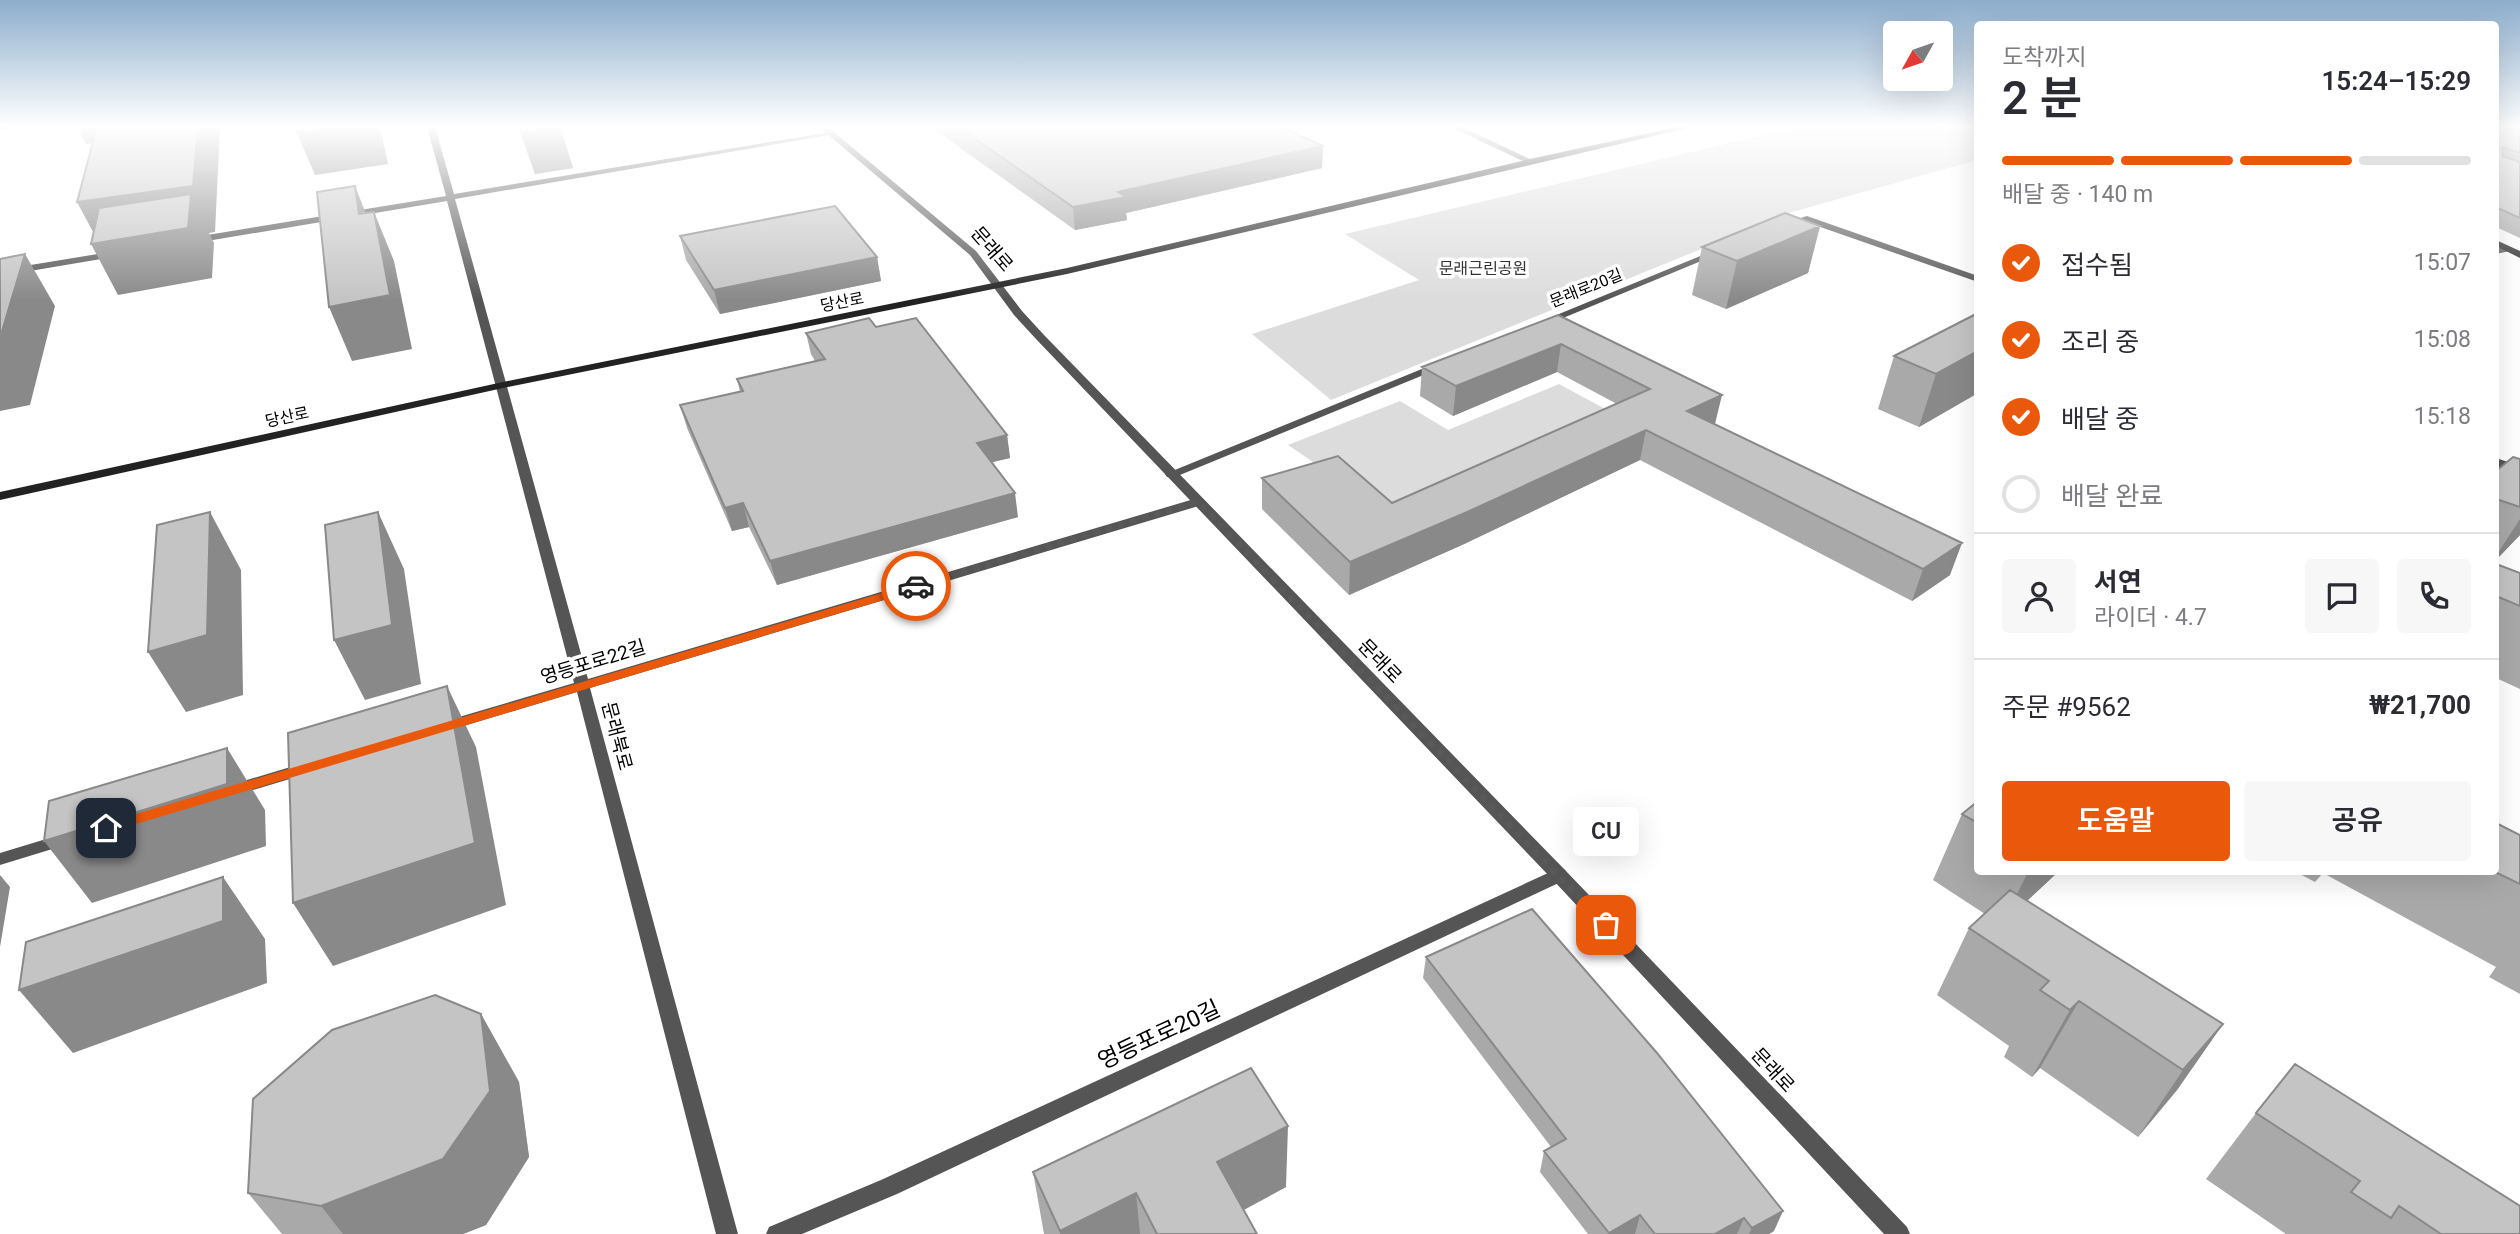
<!DOCTYPE html>
<html lang="ko">
<head>
<meta charset="utf-8">
<style>
	body { margin:0; font-family:Roboto,"Noto Sans KR",sans-serif; background:#f7f7f7; color:#2b2b33; height:100vh; display:flex; flex-direction:column; font-size:26px; white-space:nowrap }
	* { box-sizing:border-box; margin:0 }
	p { font-size:23px; color:#7c7c81 }
	.icon { flex:none; width:38px; height:38px; fill:none; stroke:currentColor; stroke-width:2; stroke-linecap:round; stroke-linejoin:round }
	.map { position:relative; flex:1; overflow:hidden }
	.sheet { position:absolute; left:1974px; top:21px; width:525px; height:854px; display:flex; flex-direction:column; background:#fff; border-radius:7px; box-shadow:0 7px 28px #0002 }
	.sheet>* { flex:none }
	.needle { width:46px; rotate:230deg }
	.tools { position:absolute; left:1883px; top:21px; display:grid; gap:14px }
	.tools a { display:grid; place-items:center; width:70px; height:70px; border-radius:7px; background:#fff; box-shadow:0 7px 28px #0002; font-size:35px }
	.pin { position:absolute; display:grid; place-items:center; width:60px; height:60px; color:#fff; margin:-30px; border-radius:14px; box-shadow:0 4px 10px #0006 }
	.courier { position:absolute; display:grid; place-items:center; width:70px; height:70px; margin:-35px; border:5px solid #ea580c; border-radius:50%; background:#fff; color:#222; box-shadow:0 2px 9px #0007 }
	.bubble { position:absolute; height:49px; border-radius:7px; background:#fff; box-shadow:0 7px 28px #0002; font-size:23px; font-weight:600; line-height:49px; text-align:center }
	.head em { font-style:normal; font-weight:600 }
	.head div { display:flex; flex-direction:column-reverse }
	.head { display:flex; align-items:center; justify-content:space-between; height:119px; padding:0 28px }
	h1 { font-size:46px; font-weight:600; line-height:52px }
	.bar { display:grid; grid-template-columns:repeat(4,1fr); gap:10px 7px; align-content:center; height:84px; padding:0 28px }
	.bar i { height:9px; border-radius:5px; background:#e1e1e2 }
	.bar .selected { background:#ea580c }
	.bar p { grid-column:span 4 }
	.line { display:flex; align-items:center; gap:18px; padding:0 28px; border-top:2px solid #e1e1e2 }
	.line div { flex:1 }
	.round { display:grid; place-items:center; flex:none; width:74px; height:74px; border-radius:7px; background:#f7f7f7 }
	ol { padding:0 28px; list-style:none }
	li { display:flex; align-items:center; gap:21px; height:77px }
	li p { margin-inline-start:auto }
	li .icon { padding:7px; border-radius:50%; background:#ea580c; color:#fff; stroke-width:4 }
	li:last-child { color:#7c7c81 }
	li i { width:38px; height:38px; border:4px solid #e1e1e2; border-radius:50% }
	.button { display:flex; gap:14px; margin-top:auto; padding:14px 28px }
	.button a { flex:1; height:80px; border-radius:7px; background:#ea580c; color:#fff; font-size:28px; font-weight:600; line-height:80px; text-align:center }
	.button a+a { background:#f7f7f7; color:#2b2b33 }
	.map>svg:first-child { display:block }
	.green { fill:#dcdcdc }
	.lines { fill:none; stroke-linecap:round; stroke-linejoin:round }
	.minor { fill:#555; fill-rule:evenodd }
	.tertiary { fill:#555; fill-rule:evenodd }
	.secondary { fill:#222; fill-rule:evenodd }
	.wall { fill:#a9a9a9 }
	.shaded-wall { fill:#898989 }
	.building { fill:#c4c4c4; stroke:#898989; stroke-width:2 }
	.route { fill:#ea580c }
	.done { stroke:#595959; stroke-width:7; stroke-dasharray:0 12.6 }
	.labels { text-anchor:middle; dominant-baseline:central; stroke-width:7; stroke-linejoin:round; paint-order:stroke }
	.far-park-label { font-size:16px; fill:#333; stroke:#fff }
	.far-street-label { font-size:16px; fill:#000; stroke:#fff }
	.street-label { font-size:19px; fill:#000; stroke:#fff }
	.near-street-label { font-size:23px; fill:#000; stroke:#fff }
</style>
</head>
<body>
<div class="map">
<svg width="2520" height="1234" viewBox="0 0 2520 1234">
	<rect width="100%" height="100%" fill="#fff"/>
	<path class="green" d="M1797,127H1977V160L1792,212L1331,400L1252,334L1419,280L1345,234Z
		M1559,384L1620,417L1394,517L1288,445L1400,401L1448,430Z"/>
	<g class="lines">
		<path class="minor" d="M0,127H12L0,130Z
			M427,127H435L454,194L831,132L835,134L455,199L588,679L1194,499H1202L1204,502L1202,505L590,688L738,1234H716L577,692L447,731L442,730L439,726L442,722L574,683L447,201L195,243L190,240L195,237L446,196Z
			M1451,127H1462L1534,161L1527,163Z
			M1807,216L1978,276V282L1806,222L1785,227L1781,224Z
			M2507,246L2510,247V251L2496,254V248Z
			M1715,250L1723,252L1546,325L1537,323Z
			M116,251L119,252V256L0,276V270Z
			M1439,362L1443,363V367L1175,477H1167L1165,474Z
			M2496,458L2520,466V474L2496,466Z
			M307,762L313,764L315,768L313,772L233,796L227,794L225,790L227,786Z
			M66,833L72,835L74,839L72,843L0,865V853Z
			M1559,868L1565,870L1568,875L1565,880L897,1194L802,1234H766L769,1227L881,1180Z"/>
		<path class="tertiary" d="M819,127H828L976,251L1022,311L1044,335L1565,870L1907,1227L1910,1234H1884L1553,880L1036,339L1014,315L970,255Z"/>
		<path class="secondary" d="M1677,127H1692L1067,274L503,388L0,500V492L503,382L1067,268L1530,159Z
			M2496,240L2520,251V258L2496,246Z"/>
	</g>
	<path class="wall" d="M518,127H560L573,168L535,174Z
		M931,127H1282L1322,168L1126,213L1127,220L1075,230Z
		M2496,127H2520V238L2496,227Z
		M1820,226L1808,273L1726,309L1692,295L1702,247Z
		M680,236L877,257L881,281L720,314L686,260Z
		M1978,313V393L1919,427L1878,409L1894,356Z
		M1558,315L1715,424L1950,575L1912,601L1640,460L1462,545L1349,595L1262,509V478L1392,503L1617,404L1557,372L1453,416L1420,396L1422,367Z
		M876,327L1007,435L1010,458L992,462L1018,517L777,585L749,527L732,531L687,428L680,405L740,392L737,379L815,361L811,354L806,333Z
		M2520,459V535L2496,560V471Z
		M2496,564L2520,574V689L2496,678Z
		M1978,801V872H2058L2027,901L2223,1024L2177,1090L2138,1137L2040,1068L2032,1077L2004,1057L2009,1046L1937,995L1969,928L1985,914L1933,880L1962,814Z
		M2520,835V994L2489,977L2496,967L2323,873L2315,882L2296,872H2496Z
		M1426,957L1774,1231L1769,1234H1588L1540,1172L1544,1151L1551,1147L1423,978Z
		M481,1014L519,1082L529,1157L486,1225L463,1234H282L248,1193Z
		M2256,1113L2520,1234H2286L2206,1179Z
		M1033,1172L1286,1187L1244,1210L1257,1234H1044Z"/>
	<path class="shaded-wall" d="M77,127H119L125,139L86,144Z
		M198,127H220L215,232L209,233L214,243L212,278L118,295L91,244L99,243L77,202Z
		M333,127H380L388,164L315,175L297,133Z
		M551,127H560L573,168L535,174L521,132Z
		M1323,146L1322,168L1126,213L1127,220L1075,230L1073,207L1118,192Z
		M355,186L374,234L359,214Z
		M2496,209H2500L2496,217Z
		M374,212L394,261L412,349L352,361L329,307Z
		M1820,226L1808,273L1726,309L1737,261Z
		M25,254L55,306L30,405L0,411V338Z
		M877,257L881,281L720,314L714,290Z
		M1561,344L1557,372L1453,416L1456,386Z
		M1978,351V393L1919,427L1936,374Z
		M1722,395L1715,424L1687,411Z
		M1646,430L1640,460L1462,545L1349,595L1350,562Z
		M1007,435L1010,458L980,465L977,443Z
		M1015,493L1018,517L777,585L770,561Z
		M743,503L749,527L732,531L725,508Z
		M210,512L241,570L243,695L186,712L148,652Z
		M378,512L404,569L421,684L365,700L334,640Z
		M2520,519V535L2496,560V556Z
		M1962,543L1950,575L1912,601L1923,569Z
		M447,686L476,747L506,905L333,966L293,903Z
		M227,748L265,810L266,846L92,903L44,841Z
		M2028,872H2058L2002,924Z
		M0,875L10,887L0,947Z
		M223,877L265,939L267,983L73,1053L19,990Z
		M2079,1001L2040,1068L2032,1077L2070,1010Z
		M481,1014L519,1082L529,1157L486,1225L463,1234H343L321,1206Z
		M2223,1024L2177,1090L2138,1137L2183,1070Z
		M1288,1126L1286,1187L1219,1223L1217,1162Z
		M1136,1193L1140,1234H1060V1231Z
		M1783,1211L1774,1231L1769,1234H1749L1752,1228Z
		M1640,1215L1635,1234H1609V1233Z
		M1744,1218L1737,1234H1715Z"/>
	<path class="building" d="M97,127H198L193,186L77,202Z
		M296,127H333L297,133Z
		M520,127H551L521,132Z
		M958,127H1282L1323,146L1118,192L1126,197L1073,207Z
		M2496,127H2520V153L2502,147L2503,156L2520,162V218L2500,209H2496Z
		M355,186L359,214L374,212L390,295L329,307L317,192Z
		M191,194L188,228L91,244L99,208Z
		M835,206L877,257L714,290L680,236Z
		M1785,213L1820,226L1737,261L1702,247Z
		M25,254L0,338V259Z
		M1978,313V351L1936,374L1894,356Z
		M1558,315L1722,395L1687,411L1962,543L1923,569L1646,430L1465,513L1350,562L1262,478L1338,456L1392,503L1650,389L1561,344L1456,386L1422,367Z
		M869,318L876,327L916,318L1007,435L977,443L1015,493L770,561L743,503L725,508L680,405L743,391L737,379L825,359L806,333Z
		M2513,457L2520,459V507L2496,499V471Z
		M210,512L207,635L148,652L157,525Z
		M378,512L392,625L334,640L325,525Z
		M2496,564L2520,573V606L2496,596Z
		M447,686L475,843L293,903L288,733Z
		M227,748V784L44,841L49,801Z
		M1978,801V823L1962,814Z
		M2496,823L2520,835V884L2495,872Z
		M223,877V921L19,990L26,942Z
		M2010,890L2223,1024L2183,1070L2079,1001L2070,1010L2040,990L2049,981L1969,928Z
		M1532,909L1657,1053L1783,1211L1752,1228L1744,1218L1715,1234H1655L1640,1215L1609,1233L1544,1151L1566,1139L1426,957Z
		M435,995L481,1014L490,1091L443,1159L321,1206L248,1193L253,1099L332,1030Z
		M2295,1064L2520,1206V1234H2441L2399,1206L2391,1218L2351,1192L2360,1181L2256,1113Z
		M1251,1068L1288,1126L1217,1162L1257,1234H1157L1136,1193L1060,1231L1033,1172Z"/>
	<linearGradient id="sky" x2="0" y2="1"><stop stop-color="#8cadcc"/><stop offset="0.42" stop-color="#fff"/><stop offset="1" stop-color="#fff" stop-opacity="0"/></linearGradient>
	<rect width="2520" height="300" fill="url(#sky)"/>
	<path class="route" d="M916,583L921,586L920,589L106,833L99,828L106,823Z"/>
	<g class="lines">
		<path class="done" d="M916,586L1198,502L1606,925"/>
	</g>
	<g class="labels">
		<g class="far-park-label">
			<text x="1483" y="268">문래근린공원</text>
		</g>
		<g class="far-street-label">
			<text transform="translate(1586 288) rotate(-22)">문래로20길</text>
			<text transform="translate(842 302) rotate(-11)">당산로</text>
			<text transform="translate(287 417) rotate(-12)">당산로</text>
		</g>
		<g class="street-label">
			<text transform="translate(992 249) rotate(49)">문래로</text>
			<text transform="translate(1380 661) rotate(46)">문래로</text>
			<text transform="translate(593 662) rotate(-17)">영등포로22길</text>
			<text transform="translate(617 736) rotate(75)">문래북로</text>
			<text transform="translate(1773 1070) rotate(47)">문래로</text>
		</g>
		<g class="near-street-label">
			<text transform="translate(1159 1035) rotate(-25)">영등포로20길</text>
		</g>
	</g>
</svg>
<div class="tools">
<a><svg class="needle" viewBox="-14 -14 28 28"><path d="M0-13l5 13h-10z" fill="#e53935"/><path d="M0 13l5-13h-10z" fill="#7c7c81"/></svg></a>
</div>
<div class="pin" style="left:1606px;top:925px;background:#ea580c"><svg class="icon" aria-label="bag" viewBox="0 0 24 24"><path d="M5 8h14l-1 12H6zM9 8a3 3 0 0 1 6 0"/></svg></div>
<div class="pin" style="left:106px;top:828px;background:#1f2937"><svg class="icon" aria-label="home" viewBox="0 0 24 24"><path d="M3 11l9-7 9 7M6 9v11h12V9"/></svg></div>
<div class="courier" style="left:916px;top:586px"><svg class="icon" aria-label="car" viewBox="0 0 24 24"><path d="M5 17H2v-5l4-1 3-4h7l3 4 3 1v5h-3M9 17h6M6 11h13"/><circle cx="7" cy="17" r="2"/><circle cx="17" cy="17" r="2"/></svg></div>
<div class="bubble" style="left:1573px;top:807px;width:66px">CU</div>
<section class="sheet">
<div class="head"><div><h1>2 분</h1><p>도착까지</p></div><em>15:24–15:29</em></div>
<div class="bar"><i class="selected"></i><i class="selected"></i><i class="selected"></i><i></i><p>배달 중 · 140 m</p></div>
<ol>
<li><svg class="icon" aria-label="check" viewBox="0 0 24 24"><path d="M5 12l5 5 9-10"/></svg>접수됨<p>15:07</p></li>
<li><svg class="icon" aria-label="check" viewBox="0 0 24 24"><path d="M5 12l5 5 9-10"/></svg>조리 중<p>15:08</p></li>
<li><svg class="icon" aria-label="check" viewBox="0 0 24 24"><path d="M5 12l5 5 9-10"/></svg>배달 중<p>15:18</p></li>
<li><i></i>배달 완료</li>
</ol>
<div class="line" style="height:126px"><a class="round"><svg class="icon" aria-label="person" viewBox="0 0 24 24"><circle cx="12" cy="8" r="4"/><path d="M4 21q1-7 8-7t8 7"/></svg></a><div><b>서연</b><p>라이더 · 4.7</p></div><a class="round"><svg class="icon" aria-label="chat" viewBox="0 0 24 24"><path d="M4 5h16v11H9l-5 4z"/></svg></a><a class="round"><svg class="icon" aria-label="phone" viewBox="0 0 24 24"><path d="M5 4h4l2 5-3 2q2 4 5 5l2-3 5 2v4C11 20 4 13 5 4z"/></svg></a></div>
<div class="line" style="height:91px"><div>주문 #9562</div><b>₩21,700</b></div>
<div class="button"><a>도움말</a><a>공유</a></div>
</section>
</div>
</body>
</html>
